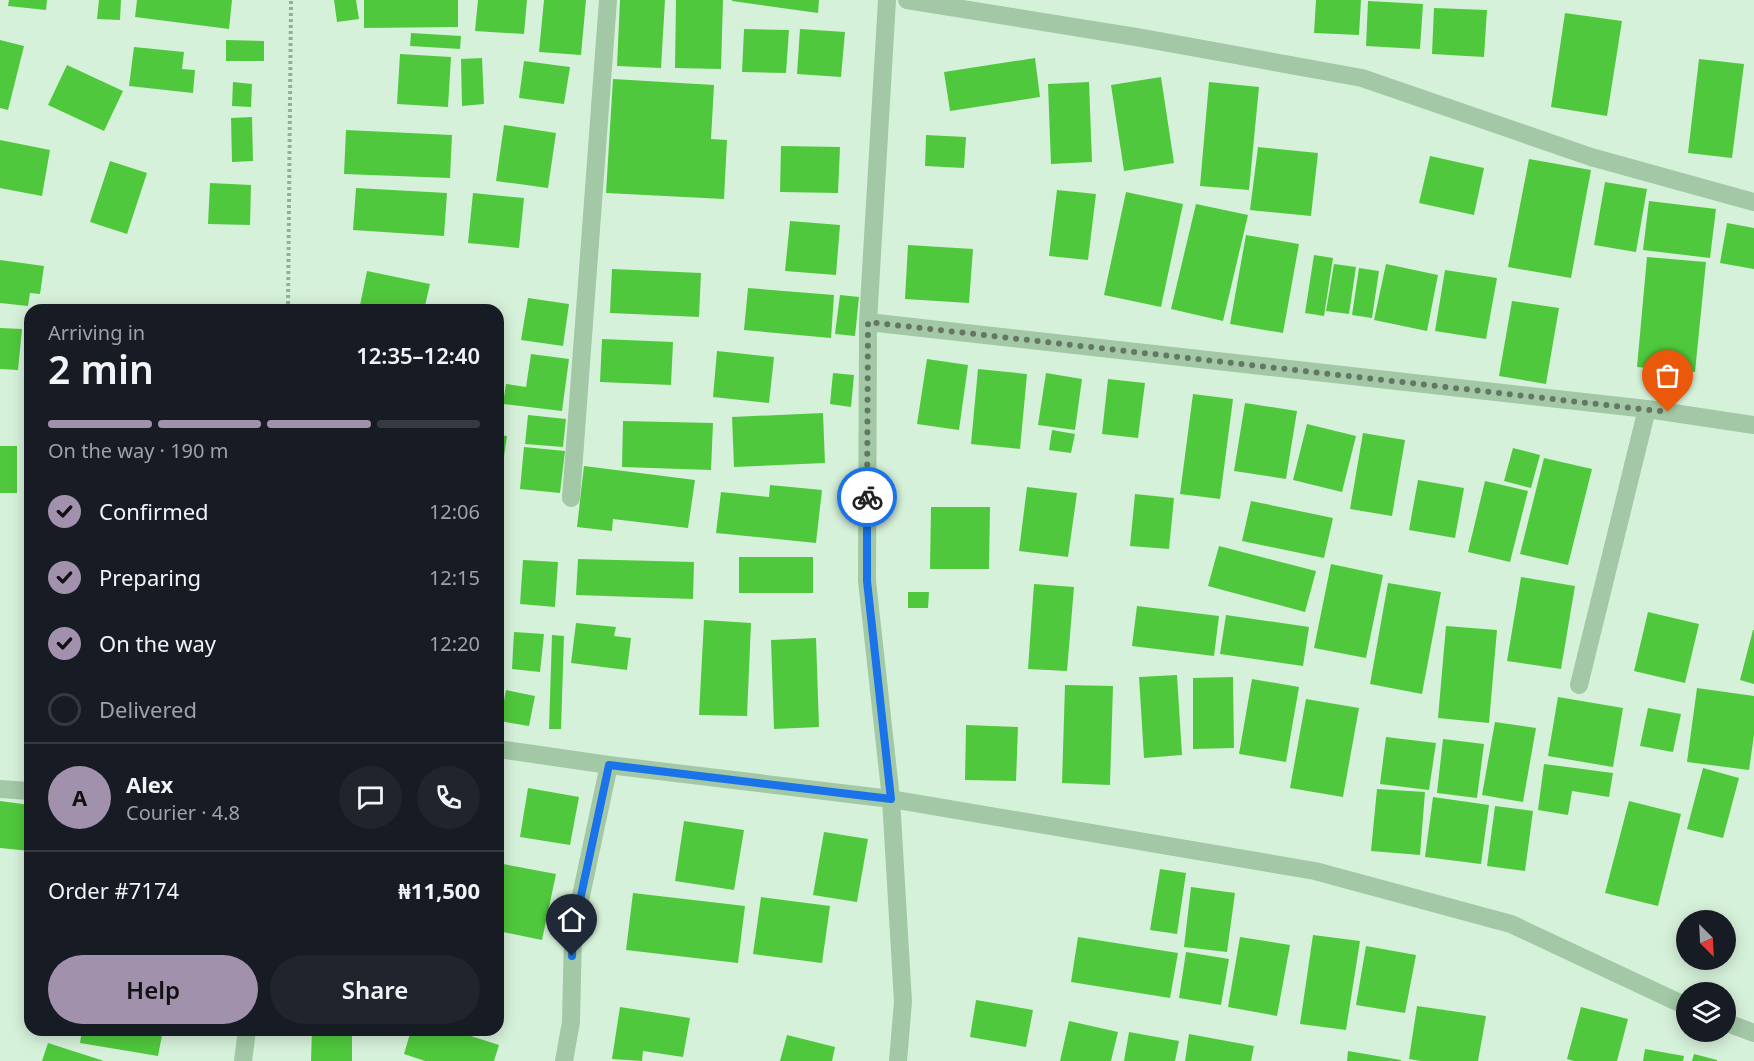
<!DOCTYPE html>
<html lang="en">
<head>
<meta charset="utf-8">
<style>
	body { margin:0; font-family:"Noto Sans",sans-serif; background:#20242c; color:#f1f3f6; height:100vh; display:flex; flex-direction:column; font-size:22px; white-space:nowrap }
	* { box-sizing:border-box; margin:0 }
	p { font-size:20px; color:#9ea1a6 }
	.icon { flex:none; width:33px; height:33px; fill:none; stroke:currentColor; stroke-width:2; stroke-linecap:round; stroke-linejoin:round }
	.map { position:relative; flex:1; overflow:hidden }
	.side { position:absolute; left:24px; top:304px; width:480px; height:732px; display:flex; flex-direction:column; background:#171b24; border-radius:18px; box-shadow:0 3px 15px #0003 }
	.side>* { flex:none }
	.needle { width:39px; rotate:156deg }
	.tools { position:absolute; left:1676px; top:910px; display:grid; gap:12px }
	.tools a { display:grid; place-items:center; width:60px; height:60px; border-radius:50%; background:#171b24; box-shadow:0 3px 15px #0003; font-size:30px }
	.pin { position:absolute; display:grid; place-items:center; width:51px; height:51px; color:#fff; margin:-62px -26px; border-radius:50% 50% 50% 0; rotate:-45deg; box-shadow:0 0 6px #0007 }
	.pin .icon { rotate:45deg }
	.courier { position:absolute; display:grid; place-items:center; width:60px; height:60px; margin:-30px; border:4px solid #1a73e8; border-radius:50%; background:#fff; color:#222; box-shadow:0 2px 8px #0007 }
	.summary em { font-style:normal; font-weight:600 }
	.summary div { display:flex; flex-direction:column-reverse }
	.summary { display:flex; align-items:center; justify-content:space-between; height:102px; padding:0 24px }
	h1 { font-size:39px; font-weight:600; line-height:45px }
	.bar { display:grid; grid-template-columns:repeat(4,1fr); gap:9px 6px; align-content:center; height:72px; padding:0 24px }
	.bar i { height:8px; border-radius:4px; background:#363941 }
	.bar .current { background:#a291ad }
	.bar p { grid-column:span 4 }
	.line { display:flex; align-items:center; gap:15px; padding:0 24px; border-top:2px solid #363941 }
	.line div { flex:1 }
	.round { display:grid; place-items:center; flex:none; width:63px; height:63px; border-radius:32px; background:#20242c }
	ol { padding:0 24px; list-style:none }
	li { display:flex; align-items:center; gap:18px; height:66px }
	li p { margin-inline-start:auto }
	li .icon { padding:6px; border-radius:50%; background:#a291ad; color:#111; stroke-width:4 }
	li:last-child { color:#9ea1a6 }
	li i { width:33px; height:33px; border:3px solid #363941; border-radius:50% }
	.cta { display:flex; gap:12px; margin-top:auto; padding:12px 24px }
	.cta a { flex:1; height:69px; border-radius:36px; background:#a291ad; color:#111; font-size:24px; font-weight:600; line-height:69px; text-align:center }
	.cta a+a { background:#20242c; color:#f1f3f6 }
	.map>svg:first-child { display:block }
	.building { fill:#50c83d }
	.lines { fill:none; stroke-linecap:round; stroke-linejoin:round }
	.path { stroke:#8db48f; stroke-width:4; stroke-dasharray:3 3; stroke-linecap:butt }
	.minor { stroke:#a2c8a5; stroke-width:18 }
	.done { stroke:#647664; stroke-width:6; stroke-dasharray:0 10.8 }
	.route { stroke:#1a73e8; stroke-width:8 }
</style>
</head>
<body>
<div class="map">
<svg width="1754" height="1061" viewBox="0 0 1754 1061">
	<rect width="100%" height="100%" fill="#d6f1da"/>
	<path class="building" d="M9,0H47L46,10L8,6Z
		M99,0H121L120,20L97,19Z
		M137,0H232L229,29L135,17Z
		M334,0H356L359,19L337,22Z
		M364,0H458V27L364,28Z
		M478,0H527L524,34L475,31Z
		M544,0H586L581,55L539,52Z
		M620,0H665L661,68L617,66Z
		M676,0H723L721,69L675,68Z
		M732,0H819L818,13L732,1Z
		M1316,0H1361L1359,35L1314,33Z
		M1368,1L1423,4L1420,49L1366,46Z
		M1434,8L1487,10L1484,57L1432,54Z
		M1565,13L1622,21L1607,116L1551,107Z
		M744,29L789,30L786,73L742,72Z
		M800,29L845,32L841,77L797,74Z
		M411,33L461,36L460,49L410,46Z
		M0,40L24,46L8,110L0,108Z
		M226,40L264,41V61H226Z
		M134,47L184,52L182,69L195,70L193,93L129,86Z
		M400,54L451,57L448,107L397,104Z
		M482,58L484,104L462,106L461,59Z
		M1035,58L1040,97L950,111L944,72Z
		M1699,59L1744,64L1732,158L1688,153Z
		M524,61L570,67L564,104L519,98Z
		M67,65L123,91L104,131L48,105Z
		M1161,77L1174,163L1124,171L1111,85Z
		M613,79L714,85L711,139L727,140L724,199L606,193Z
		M233,82L252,84L251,107L232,106Z
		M1089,82L1092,162L1051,164L1048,84Z
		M1209,82L1259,87L1249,190L1200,186Z
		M252,117L253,161L232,162L231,118Z
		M504,125L556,133L548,188L496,181Z
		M346,130L452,135L450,178L344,174Z
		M926,135L966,137L964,168L925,166Z
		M0,140L50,150L42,196L0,188Z
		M781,146L840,147L838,193L780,192Z
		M1258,147L1318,153L1311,216L1250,210Z
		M1430,156L1484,168L1474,215L1419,203Z
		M1529,159L1591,170L1571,278L1508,267Z
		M110,161L147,173L127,234L90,222Z
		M1605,182L1647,189L1636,252L1594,245Z
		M210,183L251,185L250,225L208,224Z
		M356,188L447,193L444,236L353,230Z
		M1057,190L1096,194L1088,260L1049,256Z
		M1126,192L1183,204L1161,307L1104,295Z
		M473,193L524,198L519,248L468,243Z
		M1649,201L1716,209L1710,258L1643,250Z
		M1196,204L1248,215L1223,321L1171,309Z
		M790,221L840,225L836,275L785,271Z
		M1727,223L1754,228V269L1720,263Z
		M1246,235L1299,244L1283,333L1230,324Z
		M908,245L973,249L969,303L905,299Z
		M1314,255L1333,258L1324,316L1305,313Z
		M1647,257L1706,262L1695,372L1637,367Z
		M0,260L44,266L40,294L30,293L28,306L0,303Z
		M1334,264L1356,267L1349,314L1326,311Z
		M1386,264L1438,275L1427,331L1374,320Z
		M1359,268L1379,271L1372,318L1352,315Z
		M612,269L701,273L699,317L610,313Z
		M1445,270L1497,278L1486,339L1435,331Z
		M367,271L430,284L424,310H359Z
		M748,288L834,295L831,338L744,330Z
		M840,295L859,297L855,336L835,334Z
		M528,298L569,304L563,346L521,340Z
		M1512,301L1559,308L1546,384L1499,376Z
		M0,328L22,329L18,370L0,369Z
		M602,339L673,342L671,385L600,382Z
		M717,351L774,357L769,403L713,397Z
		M531,354L569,359L562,411L503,404L506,384L526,387Z
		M927,359L968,365L959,430L917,424Z
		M978,369L1027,374L1020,449L971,444Z
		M833,373L854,375L851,407L830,404Z
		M1046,373L1082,379L1075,430L1038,425Z
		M1108,379L1145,383L1138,438L1102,434Z
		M1193,394L1233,399L1220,499L1180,494Z
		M1245,403L1297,411L1286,479L1234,471Z
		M823,413L825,463L734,467L732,417Z
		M528,415L566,419L563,447L525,444Z
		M623,421L713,423L711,470L622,467Z
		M1307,424L1356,436L1342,492L1293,480Z
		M1052,430L1075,434L1071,453L1049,450Z
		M1363,433L1405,440L1392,516L1350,509Z
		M498,435L507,436L501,477L498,476Z
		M0,446H17V493H0Z
		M524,447L565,451L560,493L520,489Z
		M1513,448L1540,455L1531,488L1504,481Z
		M1544,458L1592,469L1568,565L1520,554Z
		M584,466L695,480L688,528L613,519L612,531L577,527Z
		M1418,480L1464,488L1455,538L1409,530Z
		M1485,481L1528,491L1510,562L1468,552Z
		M770,485L822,490L816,543L716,533L721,492L769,497Z
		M1027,487L1077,493L1068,557L1019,551Z
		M1135,494L1174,498L1169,549L1130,546Z
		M1251,501L1333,518L1324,558L1242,541Z
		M931,507H990L989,569H930Z
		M1219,546L1316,571L1305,612L1208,586Z
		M739,557H813V593H739Z
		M578,559L694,562L693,599L576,595Z
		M523,560L558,562L555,607L520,604Z
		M1331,564L1383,575L1366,658L1314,648Z
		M1521,577L1575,586L1561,669L1507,661Z
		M1388,583L1441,592L1422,694L1370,684Z
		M1034,584L1074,587L1067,671L1028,669Z
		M908,592H929L928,608H908Z
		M1137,606L1219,616L1214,656L1132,646Z
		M1648,612L1699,624L1685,683L1634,671Z
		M1226,615L1309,627L1303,666L1220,654Z
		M704,620L751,623L747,716L699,715Z
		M576,623L616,627L614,636L631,638L627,670L571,663Z
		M1446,626L1497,630L1489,723L1438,718Z
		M1753,630H1754V684L1740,680Z
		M514,632L544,634L540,672L512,669Z
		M552,635L564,636L561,729H549Z
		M816,638L819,727L774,729L771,640Z
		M1177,675L1182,755L1144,758L1139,677Z
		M1233,677L1234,748L1193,749V678Z
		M1252,679L1299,687L1286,762L1239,754Z
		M1065,685L1113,686L1110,785L1062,783Z
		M1697,688L1754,696V735L1749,770L1687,762Z
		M506,690L535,696L529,726L500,721Z
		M1558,697L1623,708L1613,767L1548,756Z
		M1306,699L1359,708L1343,797L1290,788Z
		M1648,708L1681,714L1673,752L1640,746Z
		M1495,722L1536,728L1523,802L1482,795Z
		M966,725L1018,727L1016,781L965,780Z
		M1386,737L1436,743L1429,790L1380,784Z
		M1443,739L1484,744L1477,798L1437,793Z
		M1544,764L1613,773L1609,797L1572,791L1568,815L1538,810Z
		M1703,768L1739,778L1723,838L1687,829Z
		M528,788L579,797L570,845L520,837Z
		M1377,789L1425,792L1420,855L1371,851Z
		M1433,797L1489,805L1481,864L1425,857Z
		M0,801L30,805V851L0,848Z
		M1629,801L1681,814L1658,906L1605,893Z
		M1495,806L1533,811L1525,871L1487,866Z
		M684,821L744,830L734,890L675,881Z
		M824,832L868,839L857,902L813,895Z
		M498,863L556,874L542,940L498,931Z
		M1160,869L1186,873L1177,934L1150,930Z
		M1191,887L1235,893L1227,952L1184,947Z
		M633,893L745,906L738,963L626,950Z
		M761,897L830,906L822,963L753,954Z
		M1313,935L1360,941L1346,1030L1300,1024Z
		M1078,937L1178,953L1170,998L1071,982Z
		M1240,937L1290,945L1277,1016L1228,1007Z
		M1366,946L1416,955L1405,1013L1356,1005Z
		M1186,952L1229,959L1221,1005L1179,998Z
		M976,1000L1033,1010L1026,1047L970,1037Z
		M1417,1006L1486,1016L1478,1061H1421L1409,1059Z
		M620,1007L690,1018L683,1057L643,1051L642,1061L612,1059Z
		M1581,1007L1628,1019L1617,1061H1574L1567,1059Z
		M1069,1021L1118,1032L1111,1061H1060Z
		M82,1030H163L158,1056L80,1043Z
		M312,1030H352V1061H311Z
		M411,1030H452L499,1045L494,1061H425L404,1054Z
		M1129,1032L1179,1041L1175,1061H1124Z
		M1189,1034L1254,1046L1251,1061H1185Z
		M787,1035L835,1047L832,1061H780Z
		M48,1043L104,1061H42Z
		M1645,1049L1684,1056L1683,1061H1643Z
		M1348,1051L1401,1060V1061H1347Z
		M1694,1054L1717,1060V1061H1692Z"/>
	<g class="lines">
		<path class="path" d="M288,310L291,0"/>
		<path class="minor" d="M887,0L868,322L867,581L891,799L903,1002L898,1061
			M907,0L1142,38L1362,78L1591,157L1754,202
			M868,322L1647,409L1754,425
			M571,498L608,0
			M1579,685L1647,409
			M498,749L609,765L891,799L1315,871L1511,924L1686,1006
			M0,789L30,791
			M1725,1022L1754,1033
			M243,1061L247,1030
			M564,1061L571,1022L573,933L609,765"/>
	</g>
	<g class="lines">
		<path class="done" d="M867,497L868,322L1668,412"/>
		<path class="route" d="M572,956L573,933L609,765L891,799L867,581V497"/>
	</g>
</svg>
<div class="tools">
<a><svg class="needle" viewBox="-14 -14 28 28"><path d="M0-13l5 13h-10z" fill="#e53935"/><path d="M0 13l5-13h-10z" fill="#9ea1a6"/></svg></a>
<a><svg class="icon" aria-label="layers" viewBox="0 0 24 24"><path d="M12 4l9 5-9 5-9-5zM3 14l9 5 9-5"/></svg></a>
</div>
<div class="pin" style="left:1668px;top:412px;background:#ea580c"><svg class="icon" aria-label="bag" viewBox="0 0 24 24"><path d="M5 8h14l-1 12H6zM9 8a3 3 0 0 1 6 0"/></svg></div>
<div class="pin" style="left:572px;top:956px;background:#1f2937"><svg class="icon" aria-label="home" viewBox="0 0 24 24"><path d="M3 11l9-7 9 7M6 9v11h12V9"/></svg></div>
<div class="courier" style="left:867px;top:497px"><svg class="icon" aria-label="bike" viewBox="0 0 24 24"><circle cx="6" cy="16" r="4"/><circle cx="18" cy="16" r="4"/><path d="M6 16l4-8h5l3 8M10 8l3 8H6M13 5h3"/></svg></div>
<section class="side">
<div class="summary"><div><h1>2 min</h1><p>Arriving in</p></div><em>12:35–12:40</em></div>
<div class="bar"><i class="current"></i><i class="current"></i><i class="current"></i><i></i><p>On the way · 190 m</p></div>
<ol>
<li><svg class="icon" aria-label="check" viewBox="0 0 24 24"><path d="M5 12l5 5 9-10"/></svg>Confirmed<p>12:06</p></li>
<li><svg class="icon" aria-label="check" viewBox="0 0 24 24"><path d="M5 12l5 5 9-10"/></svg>Preparing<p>12:15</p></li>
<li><svg class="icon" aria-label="check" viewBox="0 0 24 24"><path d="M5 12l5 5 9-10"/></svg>On the way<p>12:20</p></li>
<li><i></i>Delivered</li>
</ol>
<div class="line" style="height:108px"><b class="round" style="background:#a291ad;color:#111">A</b><div><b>Alex</b><p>Courier · 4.8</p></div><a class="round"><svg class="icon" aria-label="chat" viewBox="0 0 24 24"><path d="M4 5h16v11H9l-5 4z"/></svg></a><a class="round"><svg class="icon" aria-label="phone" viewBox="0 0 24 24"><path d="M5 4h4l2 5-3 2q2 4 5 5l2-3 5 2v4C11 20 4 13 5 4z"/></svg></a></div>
<div class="line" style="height:78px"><div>Order #7174</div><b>₦11,500</b></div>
<div class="cta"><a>Help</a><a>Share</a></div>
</section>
</div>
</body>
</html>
